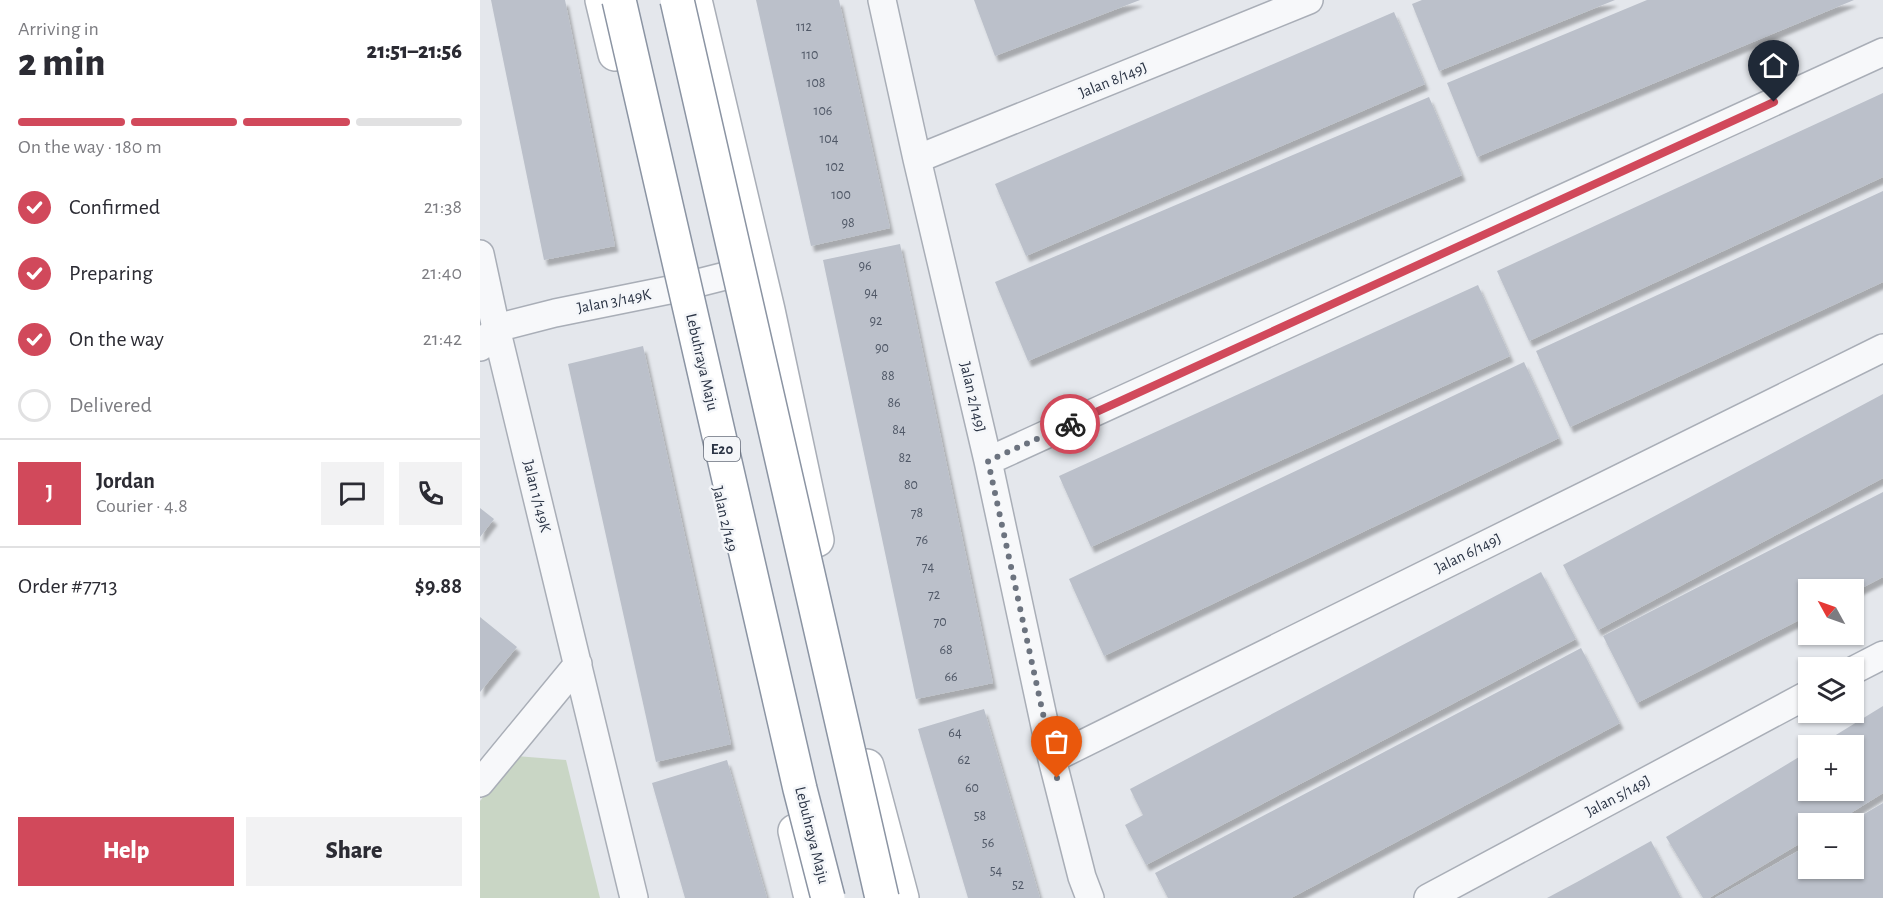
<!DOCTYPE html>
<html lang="en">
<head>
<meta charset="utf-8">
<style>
	body { margin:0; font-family:"Alegreya Sans",sans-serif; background:#f2f2f3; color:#2b2b33; height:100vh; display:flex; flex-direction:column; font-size:22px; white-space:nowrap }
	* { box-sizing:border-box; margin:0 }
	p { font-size:20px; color:#7c7c81 }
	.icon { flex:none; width:33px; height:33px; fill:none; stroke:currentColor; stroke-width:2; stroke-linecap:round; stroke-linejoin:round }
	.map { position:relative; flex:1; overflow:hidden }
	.panel { display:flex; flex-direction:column; background:#fff; width:480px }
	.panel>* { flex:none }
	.needle { width:39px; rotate:310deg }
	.tools { position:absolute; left:1318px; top:579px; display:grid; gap:12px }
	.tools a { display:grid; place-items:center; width:66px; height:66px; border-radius:0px; background:#fff; box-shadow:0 2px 4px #0004; font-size:30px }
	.pin { position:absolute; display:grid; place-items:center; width:51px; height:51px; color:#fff; margin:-62px -26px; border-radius:50% 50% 50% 0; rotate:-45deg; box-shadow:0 0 6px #0007 }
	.pin .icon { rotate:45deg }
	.courier { position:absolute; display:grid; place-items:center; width:60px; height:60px; margin:-30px; border:4px solid #d1495b; border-radius:50%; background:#fff; color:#222; box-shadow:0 2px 8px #0007 }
	.head em { font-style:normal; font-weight:800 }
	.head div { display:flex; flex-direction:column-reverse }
	.head { display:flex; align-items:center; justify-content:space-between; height:102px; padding:0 18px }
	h1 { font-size:39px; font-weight:800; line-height:45px }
	.bar { display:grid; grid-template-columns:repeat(4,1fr); gap:9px 6px; align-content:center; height:72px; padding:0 18px }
	.bar i { height:8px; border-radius:4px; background:#e1e1e2 }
	.bar .on { background:#d1495b }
	.bar p { grid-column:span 4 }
	.line { display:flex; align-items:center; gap:15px; padding:0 18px; border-top:2px solid #e1e1e2 }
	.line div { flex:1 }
	.round { display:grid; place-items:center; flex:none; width:63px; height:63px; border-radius:0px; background:#f2f2f3 }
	ol { padding:0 18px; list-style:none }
	li { display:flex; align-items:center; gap:18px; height:66px }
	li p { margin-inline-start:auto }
	li .icon { padding:6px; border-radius:50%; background:#d1495b; color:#fff; stroke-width:4 }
	li:last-child { color:#7c7c81 }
	li i { width:33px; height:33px; border:3px solid #e1e1e2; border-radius:50% }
	.primary-button { display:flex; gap:12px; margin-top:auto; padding:12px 18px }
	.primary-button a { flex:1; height:69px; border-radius:0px; background:#d1495b; color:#fff; font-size:24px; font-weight:800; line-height:69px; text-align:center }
	.primary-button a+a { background:#f2f2f3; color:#2b2b33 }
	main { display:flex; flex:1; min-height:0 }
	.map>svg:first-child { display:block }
	.green { fill:#c9d6c5 }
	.building { fill:#bbc0ca; filter:url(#shadow) }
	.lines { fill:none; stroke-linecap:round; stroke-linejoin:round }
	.minor-casing { stroke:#a9aeb7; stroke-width:30 }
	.secondary-casing { stroke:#a9aeb7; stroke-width:36 }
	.minor { stroke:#f7f8fa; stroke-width:27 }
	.secondary { stroke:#fff; stroke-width:33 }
	.motorway-bridge-casing { stroke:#8b94a3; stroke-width:36; stroke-linecap:butt }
	.motorway-bridge { stroke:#fff; stroke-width:33 }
	.done { stroke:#6c737f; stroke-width:6; stroke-dasharray:0 10.8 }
	.route { stroke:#d1495b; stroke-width:8 }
	.labels { text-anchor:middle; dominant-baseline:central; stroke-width:5; stroke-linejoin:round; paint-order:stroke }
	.number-label { font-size:14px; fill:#4f5766 }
	.shield { fill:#f4f6f9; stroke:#676e7b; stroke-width:1.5 }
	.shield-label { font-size:15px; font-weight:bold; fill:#2b3445 }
	.street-label { font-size:16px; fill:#2b3445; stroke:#f4f6f9 }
</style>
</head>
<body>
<main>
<section class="panel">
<div class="head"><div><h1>2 min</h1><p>Arriving in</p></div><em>21:51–21:56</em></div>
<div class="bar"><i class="on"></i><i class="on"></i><i class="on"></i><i></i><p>On the way · 180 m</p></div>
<ol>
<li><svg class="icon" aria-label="check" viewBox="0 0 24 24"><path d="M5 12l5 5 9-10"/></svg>Confirmed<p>21:38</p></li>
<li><svg class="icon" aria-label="check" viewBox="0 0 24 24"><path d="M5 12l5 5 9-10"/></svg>Preparing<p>21:40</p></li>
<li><svg class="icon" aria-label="check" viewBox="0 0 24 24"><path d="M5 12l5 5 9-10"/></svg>On the way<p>21:42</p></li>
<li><i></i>Delivered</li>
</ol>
<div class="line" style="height:108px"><b class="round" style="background:#d1495b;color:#fff">J</b><div><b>Jordan</b><p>Courier · 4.8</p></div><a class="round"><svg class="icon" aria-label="chat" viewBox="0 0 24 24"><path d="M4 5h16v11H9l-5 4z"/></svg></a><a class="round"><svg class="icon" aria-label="phone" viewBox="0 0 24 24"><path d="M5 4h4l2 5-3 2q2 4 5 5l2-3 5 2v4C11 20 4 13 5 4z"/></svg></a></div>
<div class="line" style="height:78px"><div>Order #7713</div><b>$9.88</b></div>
<div class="primary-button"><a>Help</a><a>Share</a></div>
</section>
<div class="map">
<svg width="1403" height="898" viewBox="0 0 1403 898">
	<defs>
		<filter id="shadow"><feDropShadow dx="3.5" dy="6" stdDeviation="1.5" flood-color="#0004"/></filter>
	</defs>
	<rect width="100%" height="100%" fill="#e4e7ec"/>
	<path class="green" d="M36,756L86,760L120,898H0V801Z"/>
	<path class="building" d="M11,0H85L135,246L64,260Z
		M276,0H359L410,228L331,246Z
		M494,0H660L515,56Z
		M942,0H1135L959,71L932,4Z
		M1167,0H1374L997,157L967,83Z
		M914,12L945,84L546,256L515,184Z
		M1403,93V177L1049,341L1017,271Z
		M949,97L982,175L548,361L515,282Z
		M1403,191V282L1090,427L1056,351Z
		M420,244L513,683L436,699L343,260Z
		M998,285L1030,356L611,547L579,476Z
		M163,346L251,744L176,762L88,364Z
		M1044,362L1079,438L624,656L589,579Z
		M1403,394V478L1118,630L1083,565Z
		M1403,492V577L1374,592V590H1329V615L1157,703L1123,636Z
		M0,508L14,519L0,537Z
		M1061,572L1096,639L666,865L645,825L663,815L650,789Z
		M0,617L37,647L0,692Z
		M1101,648L1140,723L811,898H688L675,873Z
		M1403,706V793L1353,824H1329V838L1229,898H1223L1186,837L1329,751V790H1374V746H1338Z
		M504,709L545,847L560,898H488L438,729Z
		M247,760L287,898H205L172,783Z
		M1403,803V898H1235L1329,845V868H1374V824H1367Z
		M1171,841L1201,898H1067L1097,882Z"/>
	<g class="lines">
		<defs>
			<path id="minor" d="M402,0L437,159L508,461L572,759L602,877L610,898
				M437,159L829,0
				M0,254L16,328L154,898
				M0,347L16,328L75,313L194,289L277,268
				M508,461L1403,52
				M1374,670L1403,655
				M572,759L1403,348
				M0,783L98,664
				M948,898L1329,694"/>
			<path id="secondary" d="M122,0L135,54
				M215,0L288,310L337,540
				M387,766L422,898
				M315,831L331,898"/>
		</defs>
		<use href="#minor" class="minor-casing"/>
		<use href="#secondary" class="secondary-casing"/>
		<use href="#minor" class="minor"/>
		<use href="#secondary" class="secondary"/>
		<defs>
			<path id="motorway-bridge" d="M139,0L320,789L348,898
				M197,0L402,898"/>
		</defs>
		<use href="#motorway-bridge" class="motorway-bridge-casing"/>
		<use href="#motorway-bridge" class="motorway-bridge"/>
	</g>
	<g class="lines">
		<path class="done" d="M577,778L508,461L590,424"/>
		<path class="route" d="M590,424L1294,102"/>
	</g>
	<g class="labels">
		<g class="number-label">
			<text x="324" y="27">112</text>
			<text x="330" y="55">110</text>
			<text x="336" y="83">108</text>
			<text x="343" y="111">106</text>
			<text x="349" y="139">104</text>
			<text x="355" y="167">102</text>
			<text x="361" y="195">100</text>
			<text x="368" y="223">98</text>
			<text x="385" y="266">96</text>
			<text x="391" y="293">94</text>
			<text x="396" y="321">92</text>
			<text x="402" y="348">90</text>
			<text x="408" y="376">88</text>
			<text x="414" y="403">86</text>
			<text x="419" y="430">84</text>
			<text x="425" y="458">82</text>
			<text x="431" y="485">80</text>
			<text x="437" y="513">78</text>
			<text x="442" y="540">76</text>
			<text x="448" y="567">74</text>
			<text x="454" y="595">72</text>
			<text x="460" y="622">70</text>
			<text x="466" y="650">68</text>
			<text x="471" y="677">66</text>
			<text x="475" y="733">64</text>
			<text x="484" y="760">62</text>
			<text x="492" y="788">60</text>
			<text x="500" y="816">58</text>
			<text x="508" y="843">56</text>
			<text x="516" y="871">54</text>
			<text x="538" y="885">52</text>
		</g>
		<rect class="shield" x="224" y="437" width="36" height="24" rx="4.5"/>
		<g class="shield-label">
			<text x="242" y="449">E20</text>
		</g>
		<g class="street-label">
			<text transform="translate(633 80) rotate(-22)">Jalan 8/149J</text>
			<text transform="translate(134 301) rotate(-11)">Jalan 3/149K</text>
			<text transform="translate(222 362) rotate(77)">Lebuhraya Maju</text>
			<text transform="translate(493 397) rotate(77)">Jalan 2/149J</text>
			<text transform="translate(57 496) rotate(76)">Jalan 1/149K</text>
			<text transform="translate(245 519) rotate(77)">Jalan 2/149</text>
			<text transform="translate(988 553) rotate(-26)">Jalan 6/149J</text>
			<text transform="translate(1138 796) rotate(-28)">Jalan 5/149J</text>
			<text transform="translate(332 835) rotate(76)">Lebuhraya Maju</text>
		</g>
	</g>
</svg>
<div class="tools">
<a><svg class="needle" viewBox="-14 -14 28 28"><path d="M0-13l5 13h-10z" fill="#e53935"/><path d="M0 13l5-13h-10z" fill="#7c7c81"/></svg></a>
<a><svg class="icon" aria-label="layers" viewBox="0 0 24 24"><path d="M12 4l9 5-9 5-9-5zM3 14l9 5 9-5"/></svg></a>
<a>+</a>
<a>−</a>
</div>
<div class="pin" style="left:577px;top:778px;background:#ea580c"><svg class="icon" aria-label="bag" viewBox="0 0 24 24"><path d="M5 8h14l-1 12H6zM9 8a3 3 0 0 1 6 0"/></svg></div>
<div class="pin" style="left:1294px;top:102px;background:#1f2937"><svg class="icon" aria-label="home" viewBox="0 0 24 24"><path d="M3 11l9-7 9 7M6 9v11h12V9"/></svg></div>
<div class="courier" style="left:590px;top:424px"><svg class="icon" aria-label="bike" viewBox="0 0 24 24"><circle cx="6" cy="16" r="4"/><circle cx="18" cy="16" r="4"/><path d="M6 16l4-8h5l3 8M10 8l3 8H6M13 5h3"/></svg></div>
</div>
</main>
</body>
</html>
